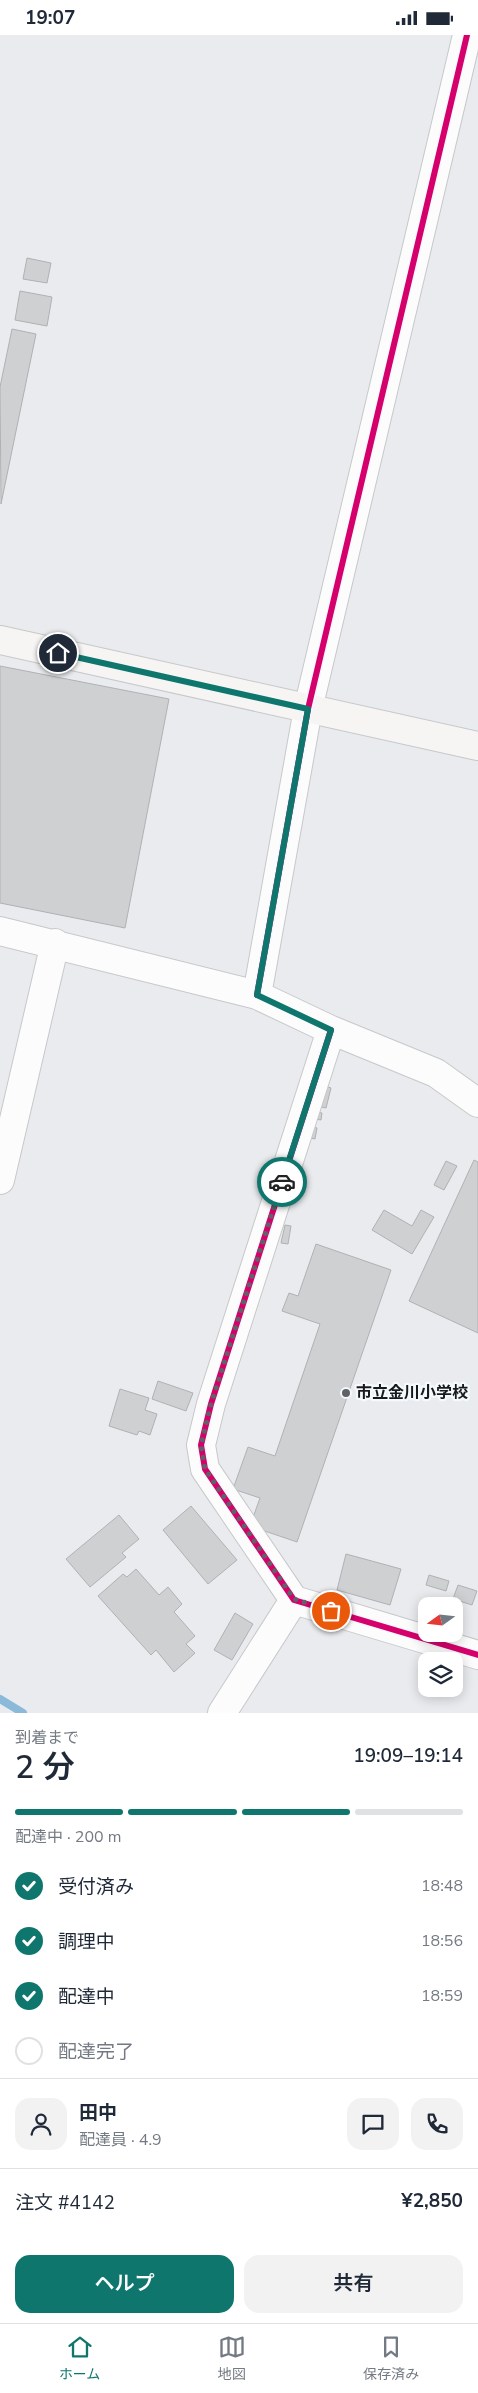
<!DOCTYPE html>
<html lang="ja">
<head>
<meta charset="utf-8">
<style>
	body { margin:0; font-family:"Nunito Sans","Noto Sans JP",sans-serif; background:#f2f2f3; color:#1f2937; height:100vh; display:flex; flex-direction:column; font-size:19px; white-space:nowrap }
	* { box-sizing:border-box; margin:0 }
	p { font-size:16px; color:#747a83 }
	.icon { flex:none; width:28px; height:28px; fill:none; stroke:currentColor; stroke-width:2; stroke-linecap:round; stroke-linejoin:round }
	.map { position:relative; height:1678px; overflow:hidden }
	.panel { display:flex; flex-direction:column; background:#fff; flex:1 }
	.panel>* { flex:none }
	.needle { width:32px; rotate:255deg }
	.controls { position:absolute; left:418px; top:1562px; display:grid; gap:10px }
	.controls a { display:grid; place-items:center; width:45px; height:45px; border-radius:10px; background:#fff; box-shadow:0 2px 12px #0003; font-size:25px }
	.pin { position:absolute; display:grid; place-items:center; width:42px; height:42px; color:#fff; margin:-21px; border:2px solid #fff; border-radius:50%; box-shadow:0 1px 5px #0007 }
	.courier { position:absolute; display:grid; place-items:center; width:50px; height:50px; margin:-25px; border:4px solid #0f766e; border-radius:50%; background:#fff; color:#222; box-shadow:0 1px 6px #0007 }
	.overview em { font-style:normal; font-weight:600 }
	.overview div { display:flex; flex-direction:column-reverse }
	.overview { display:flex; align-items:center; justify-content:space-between; height:85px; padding:0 15px }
	h1 { font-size:32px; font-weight:600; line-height:38px }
	.bar { display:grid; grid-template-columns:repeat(4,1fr); gap:8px 5px; align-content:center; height:60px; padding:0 15px }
	.bar i { height:6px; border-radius:4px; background:#e0e1e3 }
	.bar .current { background:#0f766e }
	.bar p { grid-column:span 4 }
	.line { display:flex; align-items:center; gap:12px; padding:0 15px; border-top:1px solid #e0e1e3 }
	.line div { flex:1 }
	.round { display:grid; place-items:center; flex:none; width:52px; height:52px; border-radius:15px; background:#f2f2f3 }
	ol { padding:0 15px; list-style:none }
	li { display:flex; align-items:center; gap:15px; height:55px }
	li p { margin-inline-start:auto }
	li .icon { padding:5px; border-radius:50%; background:#0f766e; color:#fff; stroke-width:4 }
	li:last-child { color:#747a83 }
	li i { width:28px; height:28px; border:2px solid #e0e1e3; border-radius:50% }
	.cta { display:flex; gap:10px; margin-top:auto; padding:10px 15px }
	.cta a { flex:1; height:58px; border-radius:15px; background:#0f766e; color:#fff; font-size:20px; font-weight:600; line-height:58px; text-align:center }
	.cta a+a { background:#f2f2f3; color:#1f2937 }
	.status { display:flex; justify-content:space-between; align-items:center; height:35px; padding:0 25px; background:#fff; direction:ltr }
	.status svg { height:14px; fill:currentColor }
	.menu { display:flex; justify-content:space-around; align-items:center; height:70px; border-top:1px solid #e0e1e3; background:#fff; font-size:14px; color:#747a83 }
	.menu a { display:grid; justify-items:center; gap:2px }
	.menu .current { color:#0f766e }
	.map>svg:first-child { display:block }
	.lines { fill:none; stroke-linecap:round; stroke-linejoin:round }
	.stream { stroke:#8bb9da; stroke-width:8 }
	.building { fill:#ced0d2; stroke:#b0b1b3 }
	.street-casing { stroke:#c7c8ca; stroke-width:30 }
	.secondary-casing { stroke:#c7c8ca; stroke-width:30 }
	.street { stroke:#fcfcfc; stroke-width:28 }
	.secondary { stroke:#f7f5f3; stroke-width:28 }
	.cycleway-casing { stroke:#f4f9fd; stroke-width:9 }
	.cycleway { stroke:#d6006c; stroke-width:6 }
	.done { stroke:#616265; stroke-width:5; stroke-dasharray:0 9 }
	.route { stroke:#0f766e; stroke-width:6 }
	.poi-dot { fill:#616265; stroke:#f4f9fd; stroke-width:2 }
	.labels { text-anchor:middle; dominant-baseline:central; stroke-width:4.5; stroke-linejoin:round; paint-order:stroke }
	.poi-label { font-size:16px; font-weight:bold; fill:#18191b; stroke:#f4f9fd; text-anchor:start }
</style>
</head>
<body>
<div class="status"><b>19:07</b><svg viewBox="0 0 49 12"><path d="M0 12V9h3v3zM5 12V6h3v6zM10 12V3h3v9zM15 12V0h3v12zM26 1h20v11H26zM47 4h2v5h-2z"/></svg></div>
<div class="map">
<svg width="478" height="1678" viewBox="0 0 478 1678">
	<rect width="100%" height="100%" fill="#e9ebee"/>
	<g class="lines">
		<path class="stream" d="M0,1664L23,1678"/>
	</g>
	<path class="building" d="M27,223L51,228L47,248L23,244Z
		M20,256L52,262L47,291L15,285Z
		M12,294L36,299L1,469L0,352Z
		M0,631L169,664L125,893L0,868Z
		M322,1050L331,1053L326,1073L317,1071Z
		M316,1077L322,1078L321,1085L315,1084Z
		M309,1091L317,1093L315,1104L306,1102Z
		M474,1125L478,1127V1298L409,1266Z
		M446,1126L457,1131L444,1155L434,1150Z
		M384,1175L412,1191L421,1175L434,1182L412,1219L372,1195Z
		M285,1190L291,1191L288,1209L281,1208Z
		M316,1209L391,1235L297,1507L250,1491L260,1463L233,1454L248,1412L275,1421L320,1289L282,1276L289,1258L298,1261Z
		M158,1346L193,1358L186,1376L152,1364Z
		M120,1354L149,1363L145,1375L157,1379L150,1400L139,1396L137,1400L109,1391Z
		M191,1471L237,1525L208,1549L163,1495Z
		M119,1480L139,1504L122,1518L126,1522L90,1552L66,1524Z
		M346,1519L401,1534L390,1570L337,1555Z
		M136,1534L159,1560L168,1552L182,1569L174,1577L195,1601L186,1609L195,1618L174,1637L156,1615L151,1620L98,1561L123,1539L127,1542Z
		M429,1540L449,1546L446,1556L426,1550Z
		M458,1550L477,1556L472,1570L453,1564Z
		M235,1578L253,1589L232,1625L214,1615Z"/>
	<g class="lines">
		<defs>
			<path id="street" d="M0,896L257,960L331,995L436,1038L478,1068
				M257,960L308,674L467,0
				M331,995L211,1369L201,1410L205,1434L294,1565L478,1620
				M0,1145L55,908
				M222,1678L294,1565"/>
			<path id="secondary" d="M0,605L478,711"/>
		</defs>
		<use href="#street" class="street-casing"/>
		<use href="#secondary" class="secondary-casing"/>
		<use href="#street" class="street"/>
		<use href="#secondary" class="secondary"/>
		<defs>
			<path id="cycleway" d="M257,960L308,674L467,0
				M331,995L211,1369L201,1410L205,1434L294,1565L478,1620"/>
		</defs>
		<use href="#cycleway" class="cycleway-casing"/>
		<use href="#cycleway" class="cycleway"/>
	</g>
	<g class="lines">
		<path class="done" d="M282,1147L211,1369L201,1410L205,1434L294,1564L331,1576"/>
		<path class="route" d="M58,618L308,674L257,960L331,995L282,1147"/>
	</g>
	<circle class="poi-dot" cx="346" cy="1358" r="5"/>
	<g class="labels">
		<g class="poi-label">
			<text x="356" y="1358">市立金川小学校</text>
		</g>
	</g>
</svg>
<div class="controls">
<a><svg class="needle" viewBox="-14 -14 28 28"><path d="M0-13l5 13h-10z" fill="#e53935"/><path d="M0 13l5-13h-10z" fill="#747a83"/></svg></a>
<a><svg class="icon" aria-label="layers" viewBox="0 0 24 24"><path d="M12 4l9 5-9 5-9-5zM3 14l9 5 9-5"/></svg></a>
</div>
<div class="pin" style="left:331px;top:1576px;background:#ea580c"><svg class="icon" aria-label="bag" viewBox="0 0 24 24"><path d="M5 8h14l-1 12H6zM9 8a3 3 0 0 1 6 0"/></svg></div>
<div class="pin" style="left:58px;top:618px;background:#1f2937"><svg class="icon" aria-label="home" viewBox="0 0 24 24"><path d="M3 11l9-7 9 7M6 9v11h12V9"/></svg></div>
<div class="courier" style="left:282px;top:1147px"><svg class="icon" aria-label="car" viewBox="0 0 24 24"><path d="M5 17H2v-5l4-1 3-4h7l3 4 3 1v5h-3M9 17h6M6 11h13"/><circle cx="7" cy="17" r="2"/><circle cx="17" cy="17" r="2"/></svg></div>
</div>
<section class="panel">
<div class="overview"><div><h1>2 分</h1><p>到着まで</p></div><em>19:09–19:14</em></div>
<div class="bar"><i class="current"></i><i class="current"></i><i class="current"></i><i></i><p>配達中 · 200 m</p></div>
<ol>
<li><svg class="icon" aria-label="check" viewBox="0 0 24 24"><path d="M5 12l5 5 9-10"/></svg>受付済み<p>18:48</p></li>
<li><svg class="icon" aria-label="check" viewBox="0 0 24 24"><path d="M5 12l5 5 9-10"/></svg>調理中<p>18:56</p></li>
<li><svg class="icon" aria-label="check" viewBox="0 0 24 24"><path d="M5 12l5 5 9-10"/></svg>配達中<p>18:59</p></li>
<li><i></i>配達完了</li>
</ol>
<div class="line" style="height:90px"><a class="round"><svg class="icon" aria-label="person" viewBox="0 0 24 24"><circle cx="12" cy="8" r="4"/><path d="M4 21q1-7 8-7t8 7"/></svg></a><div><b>田中</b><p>配達員 · 4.9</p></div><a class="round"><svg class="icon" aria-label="chat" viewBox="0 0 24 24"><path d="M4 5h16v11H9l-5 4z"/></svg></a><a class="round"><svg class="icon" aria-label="phone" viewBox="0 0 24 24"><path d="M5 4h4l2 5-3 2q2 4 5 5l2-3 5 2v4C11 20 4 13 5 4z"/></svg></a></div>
<div class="line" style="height:65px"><div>注文 #4142</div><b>¥2,850</b></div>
<div class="cta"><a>ヘルプ</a><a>共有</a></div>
</section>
<nav class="menu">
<a class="current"><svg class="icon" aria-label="home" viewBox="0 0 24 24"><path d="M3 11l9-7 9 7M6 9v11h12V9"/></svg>ホーム</a>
<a><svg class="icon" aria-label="map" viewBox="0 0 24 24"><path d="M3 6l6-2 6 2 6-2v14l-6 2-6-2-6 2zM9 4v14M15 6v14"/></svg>地図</a>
<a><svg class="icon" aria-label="saved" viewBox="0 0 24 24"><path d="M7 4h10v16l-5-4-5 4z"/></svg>保存済み</a>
</nav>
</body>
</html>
